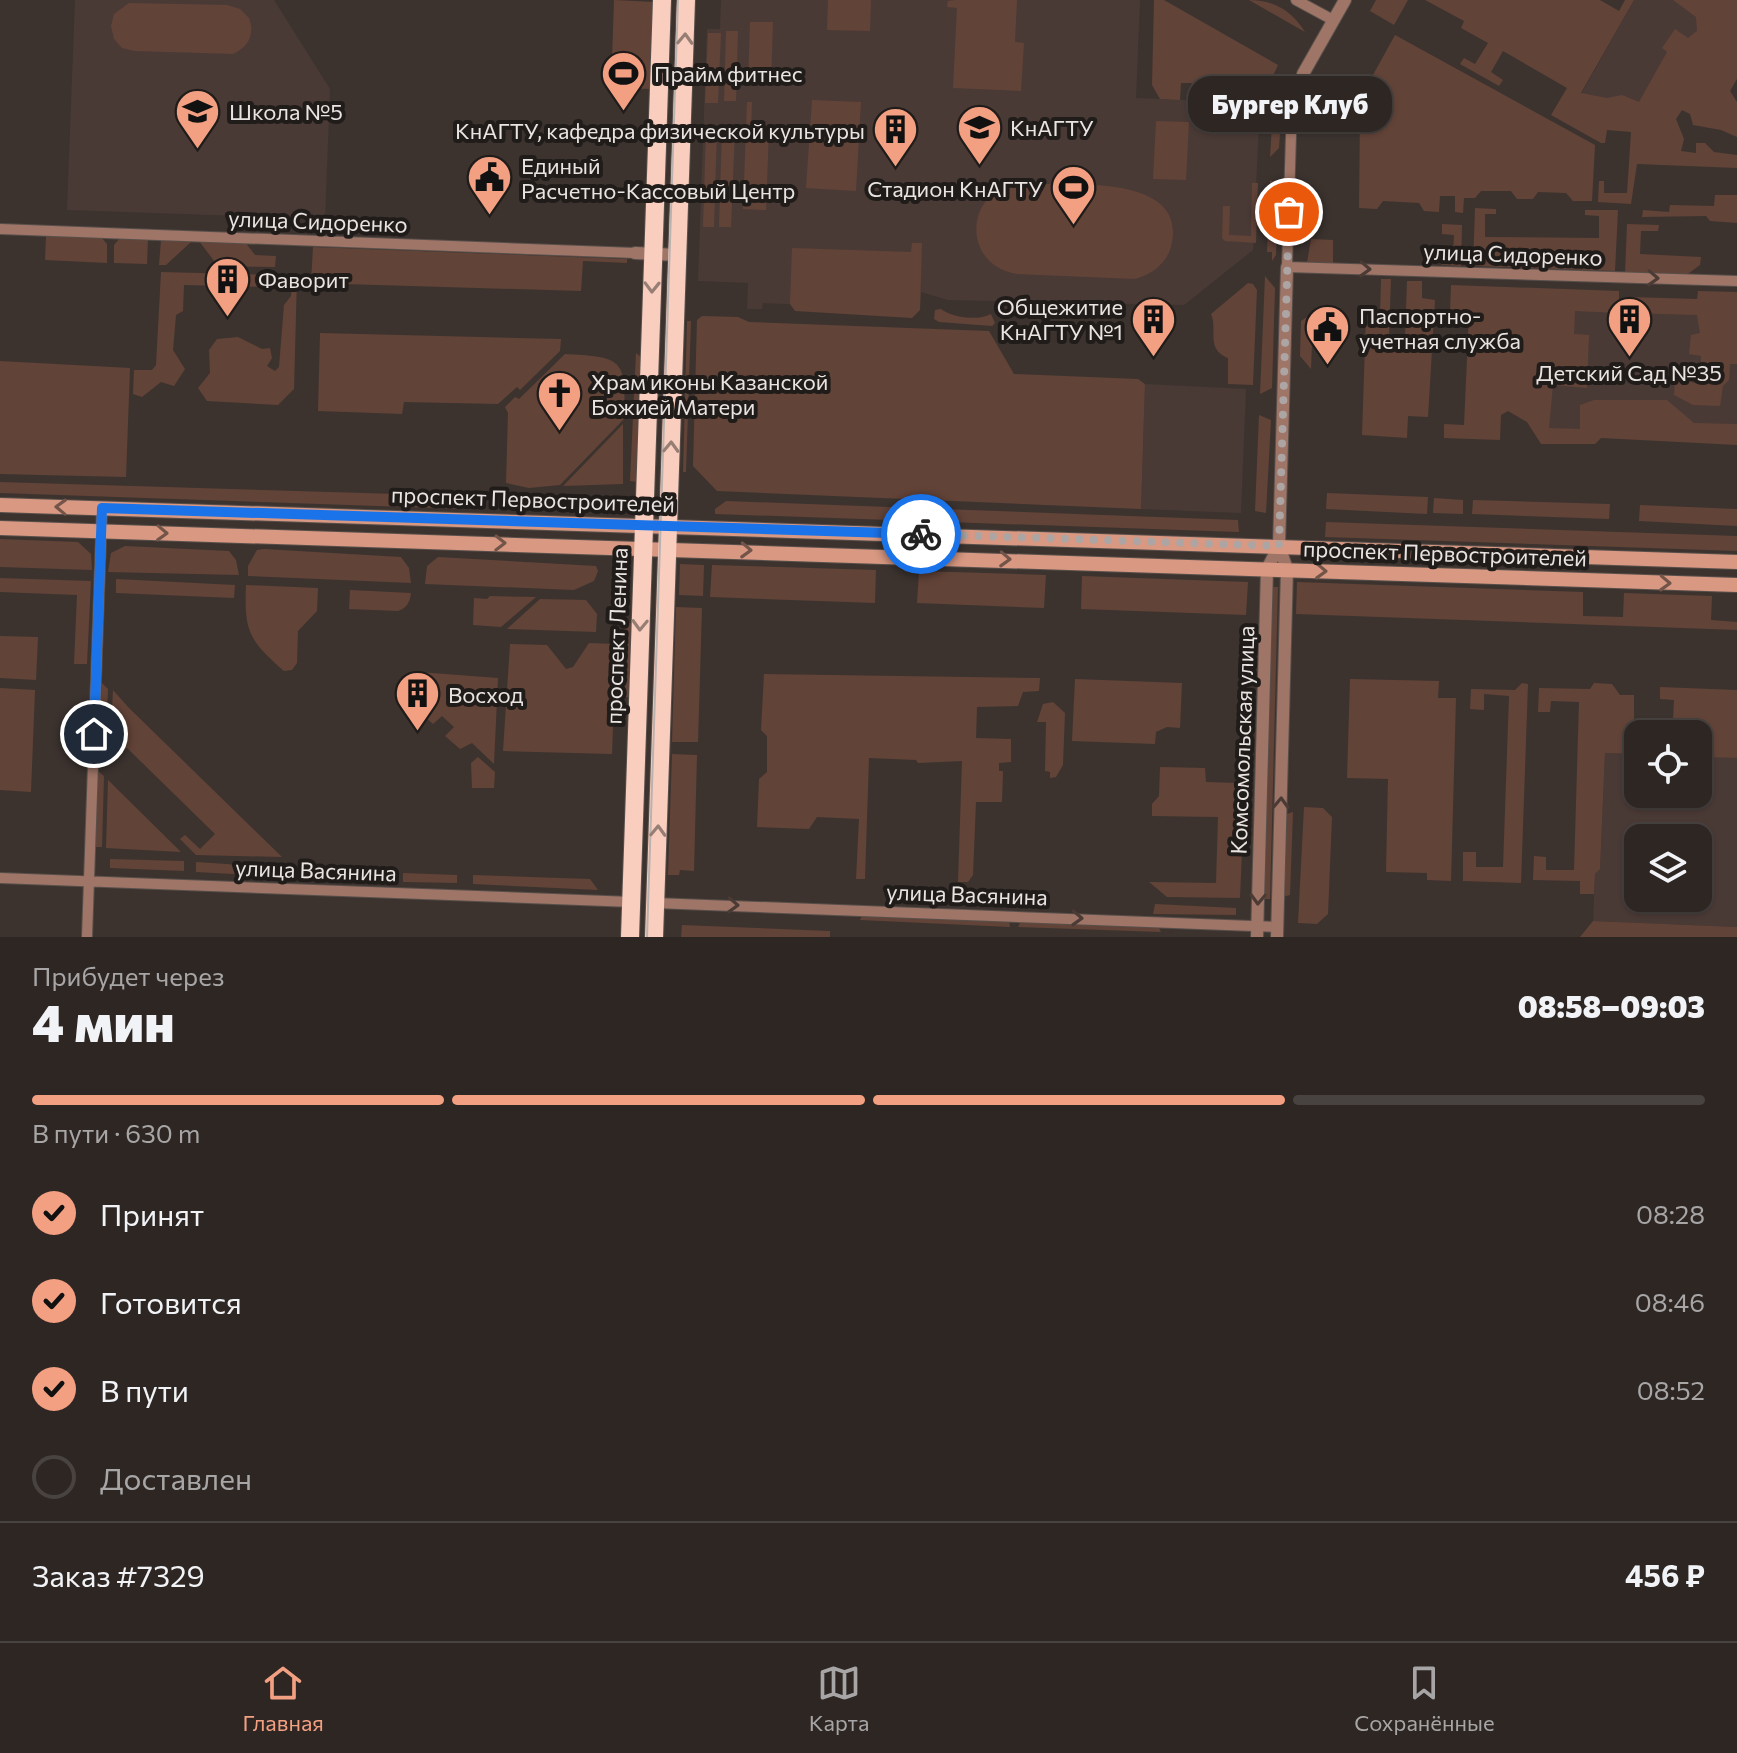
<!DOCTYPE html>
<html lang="ru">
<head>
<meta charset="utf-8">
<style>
	body { margin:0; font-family:Commissioner,sans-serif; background:#352e2b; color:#f1f3f6; height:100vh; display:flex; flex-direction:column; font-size:30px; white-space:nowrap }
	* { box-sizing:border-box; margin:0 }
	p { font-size:26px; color:#a7a5a6 }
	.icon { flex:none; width:44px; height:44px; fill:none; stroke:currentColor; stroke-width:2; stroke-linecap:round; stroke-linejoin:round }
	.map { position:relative; height:937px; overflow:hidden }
	.panel { display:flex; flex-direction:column; background:#2d2623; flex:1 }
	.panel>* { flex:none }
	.buttons { position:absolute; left:1624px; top:720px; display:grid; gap:16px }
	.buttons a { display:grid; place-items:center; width:88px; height:88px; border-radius:16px; background:#2d2623; box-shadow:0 2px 6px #0004,0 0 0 2px #484341; font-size:40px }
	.pin { position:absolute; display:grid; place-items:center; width:68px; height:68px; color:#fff; margin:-34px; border:4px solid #fff; border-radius:50%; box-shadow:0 2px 8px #0007 }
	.courier { position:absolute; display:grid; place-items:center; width:80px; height:80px; margin:-40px; border:6px solid #1a73e8; border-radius:50%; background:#fff; color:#222; box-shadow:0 2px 10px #0007 }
	.bubble { position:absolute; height:56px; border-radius:24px; background:#2d2623; box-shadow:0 2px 6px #0004,0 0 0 2px #484341; font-size:26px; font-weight:800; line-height:56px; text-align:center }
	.overview em { font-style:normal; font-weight:800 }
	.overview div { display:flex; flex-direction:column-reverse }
	.overview { display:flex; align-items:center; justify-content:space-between; height:136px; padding:0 32px }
	h1 { font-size:52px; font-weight:800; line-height:60px }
	.bar { display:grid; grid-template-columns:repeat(4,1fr); gap:12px 8px; align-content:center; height:96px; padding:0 32px }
	.bar i { height:10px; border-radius:6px; background:#484341 }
	.bar .active { background:#f39f82 }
	.bar p { grid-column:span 4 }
	.line { display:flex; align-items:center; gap:20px; padding:0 32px; border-top:2px solid #484341 }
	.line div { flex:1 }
	ol { padding:0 32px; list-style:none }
	li { display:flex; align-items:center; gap:24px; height:88px }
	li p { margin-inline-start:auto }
	li .icon { padding:8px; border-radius:50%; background:#f39f82; color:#111; stroke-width:4 }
	li:last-child { color:#a7a5a6 }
	li i { width:44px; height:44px; border:4px solid #484341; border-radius:50% }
	.tab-bar { display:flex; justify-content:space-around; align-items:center; height:112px; border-top:2px solid #484341; background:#2d2623; font-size:22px; color:#a7a5a6 }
	.tab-bar a { display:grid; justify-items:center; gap:4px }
	.tab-bar .active { color:#f39f82 }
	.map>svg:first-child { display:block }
	.built { fill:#4a3a36; fill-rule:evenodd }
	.green { fill:#624338 }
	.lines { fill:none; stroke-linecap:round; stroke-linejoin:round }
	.minor-casing { stroke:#584f4b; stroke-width:12 }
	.tertiary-casing { stroke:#584f4b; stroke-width:14 }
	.secondary-casing { stroke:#584f4b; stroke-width:16 }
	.trunk-casing { stroke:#584f4b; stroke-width:20 }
	.minor { stroke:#9e7567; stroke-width:10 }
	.tertiary { stroke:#9e7567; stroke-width:12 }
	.secondary { stroke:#d89882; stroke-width:14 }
	.trunk { stroke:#f9cebf; stroke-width:18 }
	.tram { stroke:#b9b2af; stroke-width:2 }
	.oneway { stroke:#977e75 }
	.oneway2 { stroke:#4c3b35 }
	.oneway3 { stroke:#735449 }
	.done { stroke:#aca5a3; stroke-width:8; stroke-dasharray:0 14.4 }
	.route { stroke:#1a73e8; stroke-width:10 }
	.labels { text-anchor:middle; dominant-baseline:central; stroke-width:8; stroke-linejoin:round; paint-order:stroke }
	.poi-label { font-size:22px; fill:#e9e3e1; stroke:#201c1a; text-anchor:start }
	.street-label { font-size:22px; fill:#e9e3e1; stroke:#201c1a }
</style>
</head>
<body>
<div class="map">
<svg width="1737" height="937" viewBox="0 0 1737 937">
	<rect width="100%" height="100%" fill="#3c332f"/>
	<path class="built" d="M75,0H274L330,89L325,219L67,210Z
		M721,0H1140L1136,98L1260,103L1253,250L1184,305L948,300L921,292L920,310L763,303L762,309H747L748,283L698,281L707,29H720Z
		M1634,0H1734L1671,124L1579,98Z
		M1529,298L1737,307V435L1537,428Z
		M1145,384L1246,389L1241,513L1141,509Z
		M1605,753L1638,754V794H1698V757L1737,758V927L1593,921L1595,874L1600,869ZM1638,838H1698V898H1638Z"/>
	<path class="green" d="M614,0L654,2L651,89L611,88Z
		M828,0H871L870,31L827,30Z
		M955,0H1017L1015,42L1024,43L1021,91L953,88L957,8L947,7L948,1Z
		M1154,0H1164L1278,65L1260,103L1192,100V83H1181L1180,100L1160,99L1152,85Z
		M1249,0C1274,0 1292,11 1305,32Z
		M1376,0H1408L1394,25L1370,11Z
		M1425,0H1600L1619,11L1625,0H1634L1581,93L1607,98L1622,95L1639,102L1667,52L1662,48L1675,29L1688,38L1697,31L1696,17L1673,0H1737V79L1730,91L1737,102V137L1721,130L1693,125L1690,114L1682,110L1676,119L1684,139L1681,151L1696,153V143H1705L1714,152L1737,155V168L1637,164L1631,204L1598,202L1599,181H1604V193H1627L1631,132L1607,130L1605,143H1601L1551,115L1567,88L1503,51L1491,72L1503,80L1499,86L1460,64L1464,58L1475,64L1488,43L1461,28L1464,21Z
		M129,3L227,5L240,9L249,18C255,34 249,47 233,54L135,51L122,48L114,39L111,26L114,14Z
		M750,22H773L771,84L748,83Z
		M726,31H738L736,101H724Z
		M708,33H721L718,103H705Z
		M1395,35L1595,145L1592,201H1573L1566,193L1538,192L1533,199H1517L1511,191H1481L1475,198H1464L1463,213L1455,212V196H1440L1439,212L1424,211L1419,203L1383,201L1377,209L1359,208L1360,113L1378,115L1380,101L1364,99L1363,93Z
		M1292,76L1282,104L1279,148L1270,157L1273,108L1288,77Z
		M812,100L861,102L856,191L806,188Z
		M747,102H752L751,130H769L766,210L743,209Z
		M1317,108L1353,110L1352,130L1342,129V121L1317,120Z
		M1156,121L1189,122L1186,180L1153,179Z
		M722,130H735L731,227H719Z
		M706,131H717L714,227H703Z
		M1270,180L1279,185L1276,255L1272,261V252H1267Z
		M1252,183H1258L1256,243L1225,241L1222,238L1223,206H1230L1229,235L1251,236Z
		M1022,184C1064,186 1185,172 1172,242C1169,262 1153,274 1135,279L1017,274C960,265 964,187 1022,184Z
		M1715,195H1737V223L1710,221L1706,216L1642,217L1643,210L1669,212L1670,205L1714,206Z
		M1475,208L1496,209V214H1485V237L1599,238V216L1585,215V210H1618L1615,271L1473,266Z
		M1442,224L1462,225L1461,266L1442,265V256H1453L1454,235L1442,234Z
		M1627,224L1659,225L1658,231H1641L1640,254L1701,257L1700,265L1685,276L1625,274Z
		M46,236L101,237L107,244V263L45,260Z
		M120,238L148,239L147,264L114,263V245Z
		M1311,239L1333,240V264L1307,263Z
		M161,240H191V242L166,265H159Z
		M199,241L245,242L255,255L276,256L275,267L218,266Z
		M912,243H922L920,310L912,318L795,311L790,304L792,248L911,252Z
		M313,247L627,259V263L583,261L581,291L311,283Z
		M161,272L271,275V287L184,285L183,311L176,315L173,350L185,369L174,386L161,382L142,397L133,394L134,370H152L156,365Z
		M1265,276L1275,288L1272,388L1260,394Z
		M292,277H297L294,389L278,405L207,401L198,388L210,373L209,350L217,339L238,337L262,349L270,348L272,358L267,366L275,371L279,367L284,305L291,296Z
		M1381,279H1391L1389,338H1405L1407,281H1422V298L1435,300L1428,417L1408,416L1407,438L1362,435L1366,315H1380Z
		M1248,283L1253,284L1257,290L1253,385L1228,384V358C1205,349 1218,329 1211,314Z
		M1451,285L1619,291V313L1575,311L1574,334L1589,335L1587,388L1553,385L1549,428L1580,429V405L1594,400H1667L1694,423L1737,424V445L1601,438L1595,444H1541L1527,422L1508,411L1501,415L1500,440L1444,438V424L1464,425L1469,314L1450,312Z
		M1698,291L1737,292V364H1730L1729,380L1723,386L1720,406L1693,405L1674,395L1675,380L1685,377L1693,383L1701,382V356L1689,354L1691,335L1700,333L1697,315L1630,313V297L1697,299Z
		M941,309C953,318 978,321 991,314L995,323L992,326L939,322L934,319L935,310Z
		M702,316L738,317L749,322L989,331L1014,374L1138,379L1145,384L1141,509L717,491L693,466L697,320Z
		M1307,317H1313L1311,369L1300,356L1301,321Z
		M687,321H691L686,472H683Z
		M320,333L561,339L560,351L520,390L517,387L498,404L404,402L402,414L318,411Z
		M636,353L642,358L638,482L630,481Z
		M565,354C625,357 626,360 624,419L560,485L529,488L506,483L508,413L505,407L515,397L519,399Z
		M0,361L130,368L126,477L0,474Z
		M1259,415L1271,420L1266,513L1255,511Z
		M623,424V484L563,486Z
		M0,482L465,496V509L0,493Z
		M1327,493L1428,497L1427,514L1326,509Z
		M1434,498L1463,500V514L1433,513Z
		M1473,500L1610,504L1609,519L1472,514Z
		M726,501L1238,520L1239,532L715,514V509Z
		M1640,505L1737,509V526L1639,521Z
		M1326,522L1737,536V551L1325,537Z
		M0,539L78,542L91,554L92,570L0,567Z
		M125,546L229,551L236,560L239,575L108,572L111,553Z
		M264,549L401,557L409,568L411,583L248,576V566L257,550Z
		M438,557L596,566L598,571L594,581L574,590L425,584L427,566Z
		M680,564L704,565L703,596L679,595Z
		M712,565L876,570L875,603L710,597Z
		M919,571L1046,575L1044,608L917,603Z
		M1082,576L1248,582L1246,615L1081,609Z
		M0,578L91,581L87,664H74L77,595L0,592Z
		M116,579L235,585L234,598L116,593Z
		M1297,582L1583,592V616L1623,617L1624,593L1712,596L1711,620L1737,622V630L1296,614Z
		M246,585L318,588L317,611L298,631L297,663L292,670L284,671C249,640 244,632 246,585Z
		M1272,587H1278L1270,899H1263Z
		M350,590L411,593C410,602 407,608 398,611L349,609Z
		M490,596L536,597L501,627L473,625L474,598L487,599Z
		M540,599L586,600L597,614L596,632L507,629Z
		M676,607L702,608L698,742H672Z
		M624,623H631L629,697H621Z
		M0,636L38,637L36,680L0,678Z
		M589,643L616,644L612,754L503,751L510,644L547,645L566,669L573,667Z
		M419,672L498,678L494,764L472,743L460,749L445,736L454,727L442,716L433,724L412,705L420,697Z
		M764,674L1040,678L1039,691L1023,692L1018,706L977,707L976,738L1011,739V762L999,763V771H1003L1002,802H976L973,875L968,882H958L962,761L918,763L916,760L869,758L865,879H856L859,819L817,817L809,829L757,827L759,779L767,772V736L761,730Z
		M1075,679L1182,683L1180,728L1167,727L1156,732L1155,744L1072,741Z
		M1350,679L1439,681L1438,698H1456L1451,881L1427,880V873L1386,872L1388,779L1347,778Z
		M102,683L108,689L105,756L98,749Z
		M1522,683L1528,684L1521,883L1463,881V852H1476V867H1503L1509,696L1484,694V710L1470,709L1471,689L1515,690Z
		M1594,683L1612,684L1620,695H1634V719H1673L1674,700L1660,699V687L1737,690V758L1698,757V734H1638V754L1605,753L1600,869L1595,874L1594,894H1580V881L1533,880L1534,856L1546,857V870H1574L1579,702L1551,701L1550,712H1538L1539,688L1590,689Z
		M0,688L35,690L31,792L0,790Z
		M113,690L128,707L282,857L196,855L180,839L185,835L200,849L215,834L127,748L112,763L109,761Z
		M1053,702L1065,713L1063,765L1056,777L1050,778V772L1045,771L1046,722H1037L1043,704Z
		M672,754L697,755L694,871L680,870L679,875H668Z
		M478,757L495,772L494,788H472L471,763Z
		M1160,767L1205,768L1206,782L1238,783L1239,778H1245L1240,898L1167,897L1149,882L1216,883L1218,817L1152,816V804L1159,796Z
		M96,769L104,776L102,847H94Z
		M108,780L181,852L106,848Z
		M1304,807L1323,808L1332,817L1328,914L1317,924L1298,923Z
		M1293,812L1290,895L1283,897L1287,814Z
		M110,859L184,861V871L110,868Z
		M196,862L287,868V877L196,872Z
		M301,868L390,873V882L301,878Z
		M403,873L457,875V883L403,882Z
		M473,875L590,879L598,890L473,884Z
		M1155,904L1236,908V915L1153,914Z
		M863,913L1009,920L1010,927L860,920Z
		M1021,921L1158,926L1161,932L1018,927Z
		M1593,921L1737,927V937H1580Z
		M682,925L830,931V937H681Z"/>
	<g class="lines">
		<defs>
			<path id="minor" d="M1296,0L1333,20
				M1303,74L1292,102L1287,267L1737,281
				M0,229L635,253
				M0,878L632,902
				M655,903L1277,927
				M87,937L102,508"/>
			<path id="tertiary" d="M1303,74L1345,0
				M635,253L677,255
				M1257,937L1267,569L1279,546
				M1277,937L1287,569L1279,546L1287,267"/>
			<path id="secondary" d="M0,505L1737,562
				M0,528L1737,585"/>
			<path id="trunk" d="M630,937L662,0
				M654,937L686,0"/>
		</defs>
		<use href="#minor" class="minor-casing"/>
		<use href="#tertiary" class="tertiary-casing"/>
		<use href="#secondary" class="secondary-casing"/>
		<use href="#trunk" class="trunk-casing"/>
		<use href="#minor" class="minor"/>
		<use href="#tertiary" class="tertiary"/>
		<use href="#secondary" class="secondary"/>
		<use href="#trunk" class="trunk"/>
		<path class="tram" d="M647,937L678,0"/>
	</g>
	<defs><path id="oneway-chevron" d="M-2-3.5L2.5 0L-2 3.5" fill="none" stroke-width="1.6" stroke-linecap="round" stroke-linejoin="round" transform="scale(2)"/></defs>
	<g class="oneway">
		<use href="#oneway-chevron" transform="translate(685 39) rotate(-88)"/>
		<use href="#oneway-chevron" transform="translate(652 287) rotate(91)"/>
		<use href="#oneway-chevron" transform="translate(671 447) rotate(-88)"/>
		<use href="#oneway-chevron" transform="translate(640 625) rotate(92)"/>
		<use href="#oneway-chevron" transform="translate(658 831) rotate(-88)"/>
	</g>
	<g class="oneway2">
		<use href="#oneway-chevron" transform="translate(1365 269) rotate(2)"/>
		<use href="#oneway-chevron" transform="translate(1653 278) rotate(2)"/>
		<use href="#oneway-chevron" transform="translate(1281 803) rotate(-88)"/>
		<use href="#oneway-chevron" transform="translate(1258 899) rotate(92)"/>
		<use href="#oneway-chevron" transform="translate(733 905) rotate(2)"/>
		<use href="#oneway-chevron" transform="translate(1077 918) rotate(2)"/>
	</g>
	<g class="oneway3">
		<use href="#oneway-chevron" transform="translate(61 507) rotate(-178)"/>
		<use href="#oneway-chevron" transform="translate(162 533) rotate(2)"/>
		<use href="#oneway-chevron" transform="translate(500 543) rotate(1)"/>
		<use href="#oneway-chevron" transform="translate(746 550) rotate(2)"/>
		<use href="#oneway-chevron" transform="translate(1005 559) rotate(2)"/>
		<use href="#oneway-chevron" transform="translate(1321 571) rotate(2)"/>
		<use href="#oneway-chevron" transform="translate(1665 583) rotate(2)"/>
	</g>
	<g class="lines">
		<path class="done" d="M921,534L1279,546L1289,212"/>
		<path class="route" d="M94,734L102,508L921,534"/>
	</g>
	<defs>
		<symbol id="stadium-pin" viewBox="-11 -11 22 30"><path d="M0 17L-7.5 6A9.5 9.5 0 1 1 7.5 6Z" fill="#f39f82" stroke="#201c1a"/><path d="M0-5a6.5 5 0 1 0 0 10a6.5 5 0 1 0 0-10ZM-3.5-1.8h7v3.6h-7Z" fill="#111"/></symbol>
		<symbol id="school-pin" viewBox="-11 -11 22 30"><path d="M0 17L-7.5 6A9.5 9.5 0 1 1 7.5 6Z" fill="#f39f82" stroke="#201c1a"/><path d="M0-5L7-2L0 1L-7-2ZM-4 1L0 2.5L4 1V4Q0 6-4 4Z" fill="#111"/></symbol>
		<symbol id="university-pin" viewBox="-11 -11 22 30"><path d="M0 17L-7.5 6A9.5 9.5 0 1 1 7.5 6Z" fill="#f39f82" stroke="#201c1a"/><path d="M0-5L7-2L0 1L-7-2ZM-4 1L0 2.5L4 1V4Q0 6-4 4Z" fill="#111"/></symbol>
		<symbol id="building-pin" viewBox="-11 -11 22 30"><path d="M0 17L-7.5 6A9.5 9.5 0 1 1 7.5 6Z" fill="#f39f82" stroke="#201c1a"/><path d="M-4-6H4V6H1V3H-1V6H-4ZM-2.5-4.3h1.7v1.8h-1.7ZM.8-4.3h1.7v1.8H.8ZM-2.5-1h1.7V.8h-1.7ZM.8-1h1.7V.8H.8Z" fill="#111"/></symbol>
		<symbol id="civic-pin" viewBox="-11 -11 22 30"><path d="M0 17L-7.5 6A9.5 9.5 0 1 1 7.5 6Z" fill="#f39f82" stroke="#201c1a"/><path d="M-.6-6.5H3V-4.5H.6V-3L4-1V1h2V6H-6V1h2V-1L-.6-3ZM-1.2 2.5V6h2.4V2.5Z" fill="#111"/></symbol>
		<symbol id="church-pin" viewBox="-11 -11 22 30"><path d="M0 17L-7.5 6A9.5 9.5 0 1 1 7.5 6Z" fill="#f39f82" stroke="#201c1a"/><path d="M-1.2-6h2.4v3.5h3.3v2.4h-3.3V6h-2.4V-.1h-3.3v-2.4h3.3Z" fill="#111"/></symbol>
	</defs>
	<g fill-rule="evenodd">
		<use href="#stadium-pin" x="598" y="48" width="51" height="69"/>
		<use href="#school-pin" x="172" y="86" width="51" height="69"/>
		<use href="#university-pin" x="954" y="102" width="51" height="69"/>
		<use href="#building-pin" x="870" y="104" width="51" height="69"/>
		<use href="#civic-pin" x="464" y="152" width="51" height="69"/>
		<use href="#stadium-pin" x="1048" y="162" width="51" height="69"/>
		<use href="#building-pin" x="202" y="254" width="51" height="69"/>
		<use href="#building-pin" x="1128" y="294" width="51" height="69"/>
		<use href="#building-pin" x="1604" y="294" width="51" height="69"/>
		<use href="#civic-pin" x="1302" y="302" width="51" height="69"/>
		<use href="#church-pin" x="534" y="368" width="51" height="69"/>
		<use href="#building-pin" x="392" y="668" width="51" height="69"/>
	</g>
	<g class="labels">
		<g class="poi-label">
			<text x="654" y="73">Прайм фитнес</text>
			<text x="229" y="111">Школа №5</text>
			<text x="1010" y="127">КнАГТУ</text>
			<text x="865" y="130" text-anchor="end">КнАГТУ, кафедра физической культуры</text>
			<text x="521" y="165">Единый<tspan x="521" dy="25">Расчетно-Кассовый Центр</tspan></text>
			<text x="1043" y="188" text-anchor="end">Стадион КнАГТУ</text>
			<text x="258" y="279">Фаворит</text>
			<text x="1123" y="306" text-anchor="end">Общежитие<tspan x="1123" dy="25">КнАГТУ №1</tspan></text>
			<text x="1359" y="315">Паспортно-<tspan x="1359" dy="25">учетная служба</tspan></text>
			<text x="1629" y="372" text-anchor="middle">Детский Сад №35</text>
			<text x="591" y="381">Храм иконы Казанской<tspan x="591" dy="25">Божией Матери</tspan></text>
			<text x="448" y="694">Восход</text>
		</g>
		<g class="street-label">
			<text transform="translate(318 221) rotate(2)">улица Сидоренко</text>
			<text transform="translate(1513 254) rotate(2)">улица Сидоренко</text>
			<text transform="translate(533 499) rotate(2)">проспект Первостроителей</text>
			<text transform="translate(1445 553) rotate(2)">проспект Первостроителей</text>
			<text transform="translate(616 636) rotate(-88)">проспект Ленина</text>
			<text transform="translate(1242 740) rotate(-88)">Комсомольская улица</text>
			<text transform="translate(316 870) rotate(2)">улица Васянина</text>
			<text transform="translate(967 894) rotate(2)">улица Васянина</text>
		</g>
	</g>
</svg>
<div class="buttons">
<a><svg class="icon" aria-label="locate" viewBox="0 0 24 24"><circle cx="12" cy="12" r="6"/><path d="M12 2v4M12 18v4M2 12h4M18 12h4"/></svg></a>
<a><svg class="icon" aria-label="layers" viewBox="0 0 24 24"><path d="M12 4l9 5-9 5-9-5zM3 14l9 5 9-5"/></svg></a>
</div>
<div class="pin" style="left:1289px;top:212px;background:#ea580c"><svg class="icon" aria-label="bag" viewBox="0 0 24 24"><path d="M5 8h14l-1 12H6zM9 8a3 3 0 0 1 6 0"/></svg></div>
<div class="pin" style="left:94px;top:734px;background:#1f2937"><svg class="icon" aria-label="home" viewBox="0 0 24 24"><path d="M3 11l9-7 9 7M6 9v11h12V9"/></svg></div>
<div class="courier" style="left:921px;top:534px"><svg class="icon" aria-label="bike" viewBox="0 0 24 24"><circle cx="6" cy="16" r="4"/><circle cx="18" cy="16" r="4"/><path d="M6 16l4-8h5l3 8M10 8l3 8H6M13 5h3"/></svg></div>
<div class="bubble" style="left:1188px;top:76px;width:204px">Бургер Клуб</div>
</div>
<section class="panel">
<div class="overview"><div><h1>4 мин</h1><p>Прибудет через</p></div><em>08:58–09:03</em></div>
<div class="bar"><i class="active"></i><i class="active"></i><i class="active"></i><i></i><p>В пути · 630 m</p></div>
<ol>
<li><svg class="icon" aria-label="check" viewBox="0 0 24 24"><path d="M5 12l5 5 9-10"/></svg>Принят<p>08:28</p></li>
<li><svg class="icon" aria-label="check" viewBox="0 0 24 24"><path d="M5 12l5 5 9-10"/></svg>Готовится<p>08:46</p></li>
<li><svg class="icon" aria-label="check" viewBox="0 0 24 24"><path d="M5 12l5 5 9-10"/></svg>В пути<p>08:52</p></li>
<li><i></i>Доставлен</li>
</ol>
<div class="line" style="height:104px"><div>Заказ #7329</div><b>456 ₽</b></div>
</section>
<nav class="tab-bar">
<a class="active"><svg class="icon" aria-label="home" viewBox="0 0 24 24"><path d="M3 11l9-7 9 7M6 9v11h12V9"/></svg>Главная</a>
<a><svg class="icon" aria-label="map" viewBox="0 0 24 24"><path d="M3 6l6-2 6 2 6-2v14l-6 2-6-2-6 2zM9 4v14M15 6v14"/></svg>Карта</a>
<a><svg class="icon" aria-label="saved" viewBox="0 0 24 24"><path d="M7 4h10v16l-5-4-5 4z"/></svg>Сохранённые</a>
</nav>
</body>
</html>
